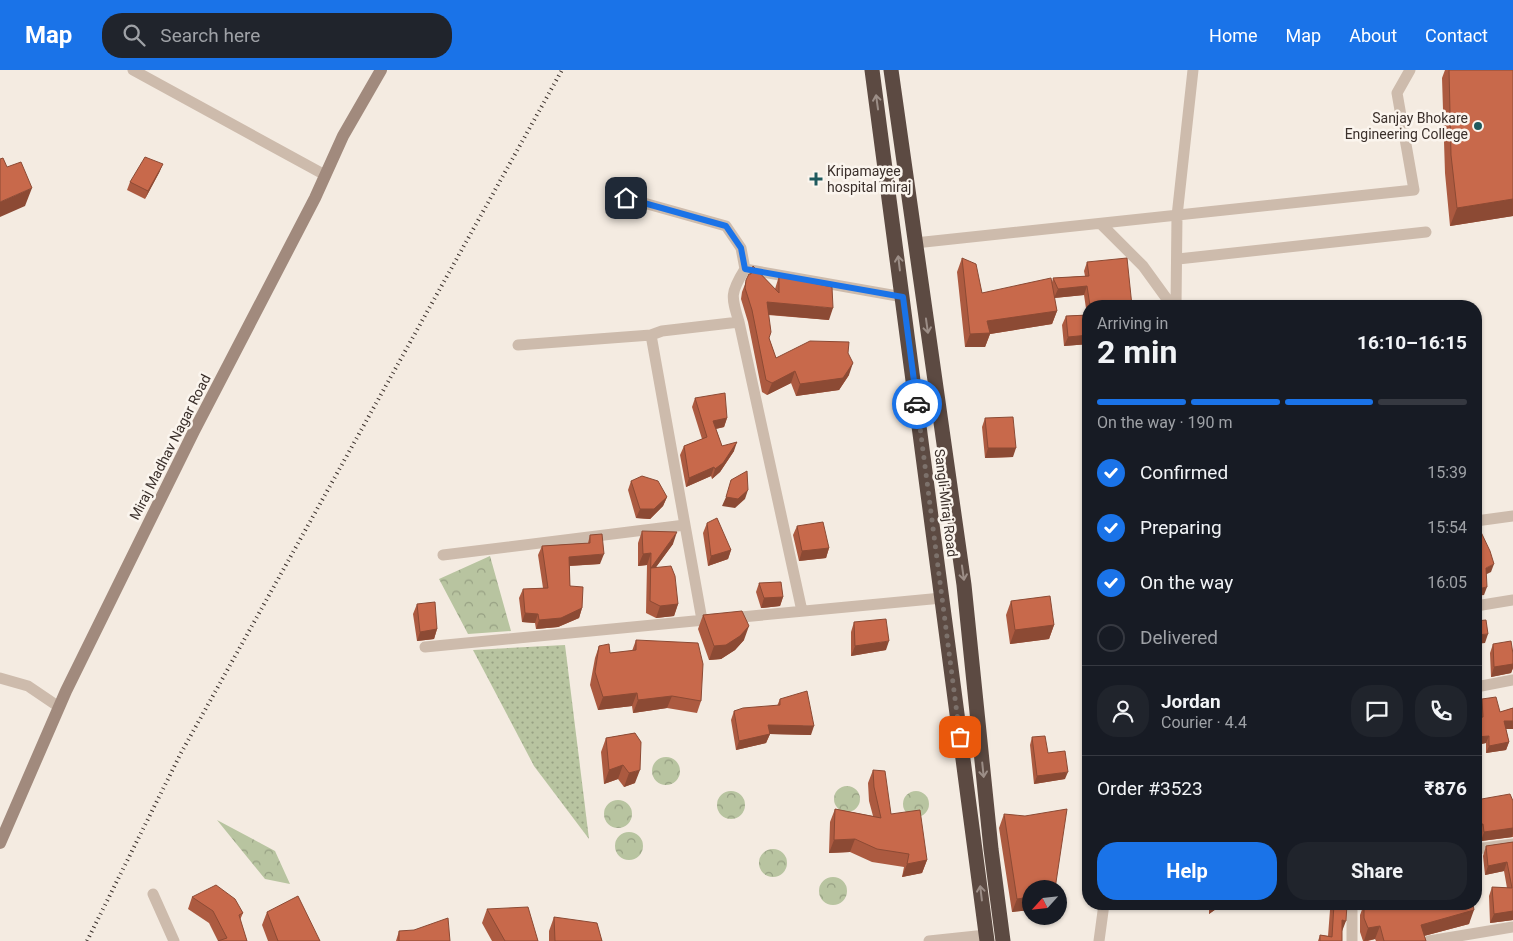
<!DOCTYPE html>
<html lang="en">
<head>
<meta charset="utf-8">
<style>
	body { margin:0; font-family:Roboto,sans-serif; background:#20242c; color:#f1f3f6; height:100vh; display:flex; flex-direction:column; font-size:19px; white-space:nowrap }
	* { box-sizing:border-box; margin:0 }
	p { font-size:16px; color:#9ea1a6 }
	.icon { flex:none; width:28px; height:28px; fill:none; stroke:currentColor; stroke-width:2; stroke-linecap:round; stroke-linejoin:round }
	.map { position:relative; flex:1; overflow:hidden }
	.side { position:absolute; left:1082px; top:230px; width:400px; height:610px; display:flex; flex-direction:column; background:#171b24; border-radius:20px; box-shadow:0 1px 4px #0004 }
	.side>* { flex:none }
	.needle { width:32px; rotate:243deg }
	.fabs { position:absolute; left:1022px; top:810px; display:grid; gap:10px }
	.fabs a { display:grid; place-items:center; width:45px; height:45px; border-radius:50%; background:#171b24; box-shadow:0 1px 4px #0004; font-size:25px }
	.pin { position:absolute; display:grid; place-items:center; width:42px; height:42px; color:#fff; margin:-21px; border-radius:10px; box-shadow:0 2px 8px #0006 }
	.courier { position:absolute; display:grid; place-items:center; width:50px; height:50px; margin:-25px; border:4px solid #1a73e8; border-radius:50%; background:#fff; color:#222; box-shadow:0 1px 6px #0007 }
	.overview em { font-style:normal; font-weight:700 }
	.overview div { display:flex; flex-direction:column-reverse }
	.overview { display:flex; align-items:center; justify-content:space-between; height:85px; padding:0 15px }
	h1 { font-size:32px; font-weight:700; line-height:38px }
	.bar { display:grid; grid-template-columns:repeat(4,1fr); gap:8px 5px; align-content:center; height:60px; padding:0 15px }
	.bar i { height:6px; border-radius:4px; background:#363941 }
	.bar .current { background:#1a73e8 }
	.bar p { grid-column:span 4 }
	.line { display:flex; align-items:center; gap:12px; padding:0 15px; border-top:1px solid #363941 }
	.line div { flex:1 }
	.round { display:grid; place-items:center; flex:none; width:52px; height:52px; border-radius:20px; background:#20242c }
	ol { padding:0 15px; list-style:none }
	li { display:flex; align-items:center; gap:15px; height:55px }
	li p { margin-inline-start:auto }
	li .icon { padding:5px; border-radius:50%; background:#1a73e8; color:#fff; stroke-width:4 }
	li:last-child { color:#9ea1a6 }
	li i { width:28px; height:28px; border:2px solid #363941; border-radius:50% }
	.primary-button { display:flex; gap:10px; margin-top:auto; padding:10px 15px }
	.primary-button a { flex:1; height:58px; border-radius:20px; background:#1a73e8; color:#fff; font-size:20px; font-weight:700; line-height:58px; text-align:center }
	.primary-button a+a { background:#20242c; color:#f1f3f6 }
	header { display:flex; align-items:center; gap:30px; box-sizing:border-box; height:70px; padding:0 25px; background:#1a73e8; color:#fff }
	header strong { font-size:24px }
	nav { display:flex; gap:28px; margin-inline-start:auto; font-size:18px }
	.search { width:350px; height:45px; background:#20242c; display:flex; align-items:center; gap:12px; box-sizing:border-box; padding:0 18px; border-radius:20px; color:#9ea1a6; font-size:19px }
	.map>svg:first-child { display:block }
	.grass { fill:url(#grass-dots) }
	.forest { fill:url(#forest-crowns) }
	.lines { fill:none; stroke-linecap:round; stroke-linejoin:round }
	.street { stroke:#cdbbac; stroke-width:11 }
	.secondary { stroke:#a18a7d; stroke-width:12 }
	.highway { stroke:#5c4a42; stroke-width:15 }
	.rail { stroke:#3b302b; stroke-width:4; stroke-dasharray:1 4; stroke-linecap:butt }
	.wall { fill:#ac5a40 }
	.shaded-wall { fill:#8c4a34 }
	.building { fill:#c8694b; stroke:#8c4a34 }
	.oneway { stroke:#9c8e87 }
	.done { stroke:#7c716b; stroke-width:5; stroke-dasharray:0 9 }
	.route { stroke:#1a73e8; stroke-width:6 }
	.poi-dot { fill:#1f5a5e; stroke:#fbf5ee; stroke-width:2 }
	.labels { text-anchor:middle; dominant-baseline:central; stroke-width:5; stroke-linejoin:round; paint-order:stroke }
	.poi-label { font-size:14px; fill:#3b302b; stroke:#fbf5ee; text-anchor:end }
	.street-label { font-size:14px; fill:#3b302b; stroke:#fbf5ee }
</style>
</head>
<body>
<header>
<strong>Map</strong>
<div class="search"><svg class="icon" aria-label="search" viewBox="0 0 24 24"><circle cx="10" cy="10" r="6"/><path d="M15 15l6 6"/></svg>Search here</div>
<nav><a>Home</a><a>Map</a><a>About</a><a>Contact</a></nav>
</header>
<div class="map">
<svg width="1513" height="871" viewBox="0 0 1513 871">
	<defs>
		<pattern id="grass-dots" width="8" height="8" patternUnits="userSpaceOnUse" patternTransform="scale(1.25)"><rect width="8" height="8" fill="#b8c4a0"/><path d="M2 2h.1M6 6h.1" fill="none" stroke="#97a083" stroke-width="1.8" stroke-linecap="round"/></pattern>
		<pattern id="forest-crowns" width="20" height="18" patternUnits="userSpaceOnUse" patternTransform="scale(1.25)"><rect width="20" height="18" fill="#b8c4a0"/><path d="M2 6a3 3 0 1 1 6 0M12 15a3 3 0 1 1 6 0" fill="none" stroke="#97a083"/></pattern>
	</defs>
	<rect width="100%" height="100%" fill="#f4ebe1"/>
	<path class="grass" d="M565,575L589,769L534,696L473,580Z"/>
	<path class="forest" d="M490,486L511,561L468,564L439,509Z
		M652 701a14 14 0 1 1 28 0a14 14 0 1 1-28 0Z
		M834 729a13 13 0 1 1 26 0a13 13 0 1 1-26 0Z
		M903 734a13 13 0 1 1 26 0a13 13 0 1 1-26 0Z
		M717 735a14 14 0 1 1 28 0a14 14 0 1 1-28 0Z
		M604 744a14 14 0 1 1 28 0a14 14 0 1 1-28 0Z
		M217,750L275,781L290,814L265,809Z
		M615 776a14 14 0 1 1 28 0a14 14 0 1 1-28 0Z
		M759 793a14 14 0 1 1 28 0a14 14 0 1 1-28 0Z
		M819 821a14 14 0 1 1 28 0a14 14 0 1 1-28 0Z"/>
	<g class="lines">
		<path class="street" d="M133,0L325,105
			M626,128L726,156L741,178L745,199
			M1101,154L1143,196L1172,236
			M915,173L1414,120L1397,23L1410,0
			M1178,189L1426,162
			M1176,236L1177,146L1193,0
			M518,275L651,265
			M1476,451L1513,446
			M443,485L685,455
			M1476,536L1513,530
			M802,541L739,252C731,226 730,223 745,199L903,227
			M731,548L942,528
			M702,550L651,265L662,261L739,252
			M425,577L715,549
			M0,608L28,616L59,637
			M1476,617L1513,610
			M1476,779L1513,774
			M153,824L174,871
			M929,871L986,865
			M1099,871L1104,834
			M1352,871V834
			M1429,871L1513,857"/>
		<path class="secondary" d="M0,773L66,621L194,361L315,128L343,66L381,0"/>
		<path class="highway" d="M872,0L987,871
			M891,0L964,515L991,779L1003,871"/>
		<path class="rail" d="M87,871L181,683L562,0"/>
	</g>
	<path class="wall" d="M1445,0H1513V146L1450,156L1445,103L1442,8Z
		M160,101L145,129L127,120L130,112Z
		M962,188L982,223L1052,212L1053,208L1085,206L1084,201L1087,192L1132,236H1089V274L1064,276L1062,255L1066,246L1087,245L1084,225L1054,228L1057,241L1052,254L990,264L985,277H965L957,202Z
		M753,196L775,219L779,206L829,250L768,245L769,268L776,288L848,283L849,305L839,320L796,326L791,313L767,325L762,322L748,252L741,229L742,222L749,204H750Z
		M695,328L727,348L724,357L716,359L722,376L734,381L720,402L712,409L711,406L686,417L680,385L684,376L702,369L692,337Z
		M985,348L1013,387L985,388L982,357Z
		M631,411L667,427L663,436L650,449L636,448L628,420Z
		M707,453L731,480L728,489L708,496L703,463Z
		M797,456L829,478L826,488L799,491L793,465Z
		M642,461L673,474L656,497L678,534L674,546L656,548L646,543L647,495L638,496V473Z
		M590,465L600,494L570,496V516L582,538L579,548L558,557L536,559L535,553L522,552L519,528L523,519L543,518L538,485L542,476L588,473Z
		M759,513L783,527L780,536L761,538L756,522Z
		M1011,531L1054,555L1049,569L1010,574L1006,545Z
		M417,534L437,559L434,569L417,571L413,544Z
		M703,545L744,570L735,580L721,589L709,590L698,559Z
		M1088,551H1089V581L1085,582V560Z
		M854,552L886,580L851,586V562Z
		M636,570L701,631L697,643L667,638L633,643L632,636L598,640L590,615L595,588L599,576L610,583L632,581Z
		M1493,574L1513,584V598L1511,603L1491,607L1490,583Z
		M780,629L811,665L770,664L766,673L736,680L731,650L734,641L777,636Z
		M1482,629L1500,642L1513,638V659H1506L1509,672L1506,680L1486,683V673L1476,675V648L1480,647L1479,636Z
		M635,663V713L624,717L618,709L604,714L601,682L606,668Z
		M1032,667L1048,683L1065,709L1034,714L1030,675Z
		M873,700L891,744L927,790L922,803L902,807L904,797L872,792L850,782L829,783L830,752L835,739L873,746L869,731L868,713Z
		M1476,730L1513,731V767L1481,771Z
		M1004,744L1031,819V840L1012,842L999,758Z
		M1513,772V850L1490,853L1489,826L1492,817L1507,818L1504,801L1485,805L1483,786L1486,776Z
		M192,827L243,843L240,850L247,871H218L209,853L188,839Z
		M1153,834H1171L1170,839L1154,840Z
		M1209,834H1223L1209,844Z
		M1332,834H1347L1342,860V871H1318L1320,865L1328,866L1330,840Z
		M1364,834H1473L1469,854L1424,866L1426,871H1376L1375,869L1368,871H1363L1360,862V845Z
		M487,839L538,871H492L482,853Z
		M267,842L320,871H268L262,855Z
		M554,847L602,871H549V861Z
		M399,861L450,871H396Z"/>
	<path class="shaded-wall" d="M163,94L160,101L145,129L148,121Z
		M32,118L25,136L0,147V132Z
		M1513,129V146L1450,156L1457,138Z
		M1087,216L1084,225L1054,228L1058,219Z
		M767,232L833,238L829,250L763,244Z
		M1057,241L1052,254L990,264L985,277H965L970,264L987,251Z
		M1089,265V274L1064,276L1068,267Z
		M853,293L849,305L839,320L796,326L800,314Z
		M795,301L791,313L767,325L772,313Z
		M727,348L724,357L710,360L713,351Z
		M737,372L734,381L720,402L712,409L715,399Z
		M988,378H1016L1013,387L985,388Z
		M714,397L711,406L686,417L689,408Z
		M748,420L745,429L735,438L722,436L726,427Z
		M667,427L663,436L650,449L636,448L640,439Z
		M677,462L673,474L651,504V498Z
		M829,478L826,488L799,491L802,481Z
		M731,480L728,489L708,496L711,486Z
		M651,483L647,495L638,496L643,484Z
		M604,484L600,494L566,496L569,487Z
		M1494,494L1491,502L1483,506L1486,498Z
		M1487,517L1484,525L1476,526V519Z
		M783,527L780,536L761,538L764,528Z
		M678,534L674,546L656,548L660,536Z
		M582,538L579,548L558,557L536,559L539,550Z
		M525,543L538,544L535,553L522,552Z
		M1054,555L1049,569L1010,574L1015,560Z
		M749,556L744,570L735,580L721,589L709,590L714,576Z
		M437,559L434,569L417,571L420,562Z
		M1488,564L1485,573L1476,574V565Z
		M889,571L886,580L851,586L855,576Z
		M1088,572L1089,581L1085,582Z
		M1513,594V598L1511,603L1491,607L1494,597Z
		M637,623L632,636L598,640L603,627Z
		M672,626L667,638L633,643L638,630Z
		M1504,651H1513V659H1501Z
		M768,655L814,656L811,665L770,664L766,673L736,680L739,671Z
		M1489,666L1486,673L1476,675V667Z
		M1509,672L1506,680L1486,683L1489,676Z
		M623,695L618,709L604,714L609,700Z
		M640,700L635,713L624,717L629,703Z
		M1068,702L1065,709L1034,714L1037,706Z
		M1476,754H1483L1480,763H1476Z
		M1513,758V764L1512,767L1481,771L1484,762Z
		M855,769L850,782L829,783L834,770Z
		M927,790L922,803L902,807L907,794Z
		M1507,792L1504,801L1485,805L1488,796Z
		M1031,827V840L1012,842L1017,829Z
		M1156,834H1171L1170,839L1154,840Z
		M1213,834H1223L1209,844Z
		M1513,839V850L1490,853L1494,844Z
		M1474,840L1469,854L1416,868L1421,855Z
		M1038,846H1048L1047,849L1036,850Z
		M1342,850L1346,851L1341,864Z
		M1380,856L1375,869L1364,871L1368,858Z"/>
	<path class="building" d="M1449,0H1513V129L1457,138L1451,85Z
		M145,87L163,94L148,121L130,112Z
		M3,88L7,97L21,92L32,118L0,132V89Z
		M962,188L976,194L982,223L1051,208L1057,241L987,251L990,263L970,264Z
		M1127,188L1132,236H1090L1087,216L1058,219L1053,208L1089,206L1087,192Z
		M753,196L779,223V206L832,217L833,238L767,232L771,262L769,268L776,288L810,271L849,272L848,283L853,293L843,308L800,314L795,301L772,313L766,310L752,240L745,218L746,210L749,204H751Z
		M1089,245V265L1068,267L1066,246Z
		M725,323L727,348L713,351L722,376L737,372L723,393L715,399L714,397L689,408L684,376L707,367L695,328Z
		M1013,347L1016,378H988L985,348Z
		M747,401L748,420L738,429L726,427L731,410Z
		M642,406L658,411L667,427L654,439H640L631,411Z
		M717,448L731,480L711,486L707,453Z
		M823,452L829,478L802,481L797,456Z
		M1476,460H1480L1490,481L1494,494L1486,498L1487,517L1476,519Z
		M642,461L677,462L651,498L671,496L675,506L678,534L660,536L650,531L651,483L643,484Z
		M602,464L604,484L569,487L570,516L583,517L582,538L561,548L539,550L538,544L525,543L523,519L548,518L542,476L590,473V465Z
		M781,512L783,527L764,528L759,513Z
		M1050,526L1054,555L1015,560L1011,531Z
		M435,532L437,559L420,562L417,534Z
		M742,541L749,556L740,566L726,575L714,576L703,545Z
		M886,549L889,571L855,576L854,552Z
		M1486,550L1488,564L1476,565V551Z
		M1088,551H1089L1088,572Z
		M636,570L698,573L703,594L701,631L672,626L638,630L637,623L603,627L595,602L599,576L609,574L610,583L636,580Z
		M1511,571L1513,584V594L1494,597L1493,574Z
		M807,621L814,656L768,655L770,664L739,671L734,641L743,638L780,635V629Z
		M1496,627L1500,642L1513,638V651H1504L1509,672L1489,676V666L1476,667V648L1483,647L1482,629Z
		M635,663L641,672L640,700L629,703L623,695L609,700L606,668Z
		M1045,666L1048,683L1065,681L1068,702L1037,706L1032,667Z
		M873,700L885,701L891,744L920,740L927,790L907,794L909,784L877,779L855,769L834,770L835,739L881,748L874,717Z
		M1510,724L1513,731V758L1484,762L1483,754H1476V730Z
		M1067,739L1055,819H1031V827L1017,829L1004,744L1025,746Z
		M1513,772V841L1494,844L1492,817L1512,818L1507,792L1488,796L1486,776Z
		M216,815L235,829L243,843L239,845L247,871H218L227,868L213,841L192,827Z
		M298,826L320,871H278L267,842Z
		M1334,834H1347L1346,851L1342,850V871H1320V865L1332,867Z
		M1364,834H1473L1474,840L1421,855L1426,871H1384L1380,856L1368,858L1364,848Z
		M528,837L538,871H505L487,839Z
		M554,847L597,853L602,871H555Z
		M448,848L450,871H399V861L414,860Z"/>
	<defs><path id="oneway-shaft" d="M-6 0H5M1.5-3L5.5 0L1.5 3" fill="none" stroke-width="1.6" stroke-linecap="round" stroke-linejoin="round" transform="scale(1.25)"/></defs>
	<g class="oneway">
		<use href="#oneway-shaft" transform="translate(877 32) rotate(-98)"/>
		<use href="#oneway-shaft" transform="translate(899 193) rotate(-97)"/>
		<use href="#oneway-shaft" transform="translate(927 256) rotate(82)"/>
		<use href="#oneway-shaft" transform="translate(963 503) rotate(82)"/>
		<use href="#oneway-shaft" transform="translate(983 700) rotate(84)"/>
		<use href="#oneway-shaft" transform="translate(981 823) rotate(-97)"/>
	</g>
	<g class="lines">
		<path class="done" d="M917,334L960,667"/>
		<path class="route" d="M626,128L726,156L741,178L745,199L903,227L917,334"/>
	</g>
	<g class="poi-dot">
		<circle cx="1478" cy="56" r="5"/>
		<path d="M813.5 101.5h5v5h5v5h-5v5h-5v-5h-5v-5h5z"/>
	</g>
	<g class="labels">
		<g class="poi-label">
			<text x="1468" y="48">Sanjay Bhokare<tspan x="1468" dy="16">Engineering College</tspan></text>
			<text x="827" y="101" text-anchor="start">Kripamayee<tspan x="827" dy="16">hospital miraj</tspan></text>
		</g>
		<g class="street-label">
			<text transform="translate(170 377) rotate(-63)">Miraj Madhav Nagar Road</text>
			<text transform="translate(946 433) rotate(83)">Sangli-Miraj Road</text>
		</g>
	</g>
</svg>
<div class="fabs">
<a><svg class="needle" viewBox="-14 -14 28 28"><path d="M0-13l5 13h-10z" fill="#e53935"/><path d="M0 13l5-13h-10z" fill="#9ea1a6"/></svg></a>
</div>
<div class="pin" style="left:960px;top:667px;background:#ea580c"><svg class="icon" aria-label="bag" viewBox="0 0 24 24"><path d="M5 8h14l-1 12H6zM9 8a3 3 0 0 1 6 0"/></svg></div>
<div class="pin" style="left:626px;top:128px;background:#1f2937"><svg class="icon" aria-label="home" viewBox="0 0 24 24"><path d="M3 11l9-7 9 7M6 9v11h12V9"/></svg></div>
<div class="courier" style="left:917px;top:334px"><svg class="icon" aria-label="car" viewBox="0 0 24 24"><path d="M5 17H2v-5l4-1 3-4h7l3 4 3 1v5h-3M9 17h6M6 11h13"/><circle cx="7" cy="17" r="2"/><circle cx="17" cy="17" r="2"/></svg></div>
<section class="side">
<div class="overview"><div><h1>2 min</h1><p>Arriving in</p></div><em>16:10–16:15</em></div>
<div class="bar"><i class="current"></i><i class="current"></i><i class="current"></i><i></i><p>On the way · 190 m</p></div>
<ol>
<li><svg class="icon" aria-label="check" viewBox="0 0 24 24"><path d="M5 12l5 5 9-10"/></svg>Confirmed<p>15:39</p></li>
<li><svg class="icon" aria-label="check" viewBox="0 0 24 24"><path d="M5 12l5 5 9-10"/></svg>Preparing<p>15:54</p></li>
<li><svg class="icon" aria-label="check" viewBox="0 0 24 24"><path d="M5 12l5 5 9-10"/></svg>On the way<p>16:05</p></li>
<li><i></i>Delivered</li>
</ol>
<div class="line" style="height:90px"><a class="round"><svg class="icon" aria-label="person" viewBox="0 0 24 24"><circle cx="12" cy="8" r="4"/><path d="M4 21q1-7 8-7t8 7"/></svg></a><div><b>Jordan</b><p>Courier · 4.4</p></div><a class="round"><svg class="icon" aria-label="chat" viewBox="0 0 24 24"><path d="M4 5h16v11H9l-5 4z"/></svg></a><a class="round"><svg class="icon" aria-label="phone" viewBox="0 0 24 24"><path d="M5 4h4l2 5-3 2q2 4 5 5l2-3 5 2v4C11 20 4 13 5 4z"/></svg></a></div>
<div class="line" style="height:65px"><div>Order #3523</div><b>₹876</b></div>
<div class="primary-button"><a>Help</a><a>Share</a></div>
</section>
</div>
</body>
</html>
